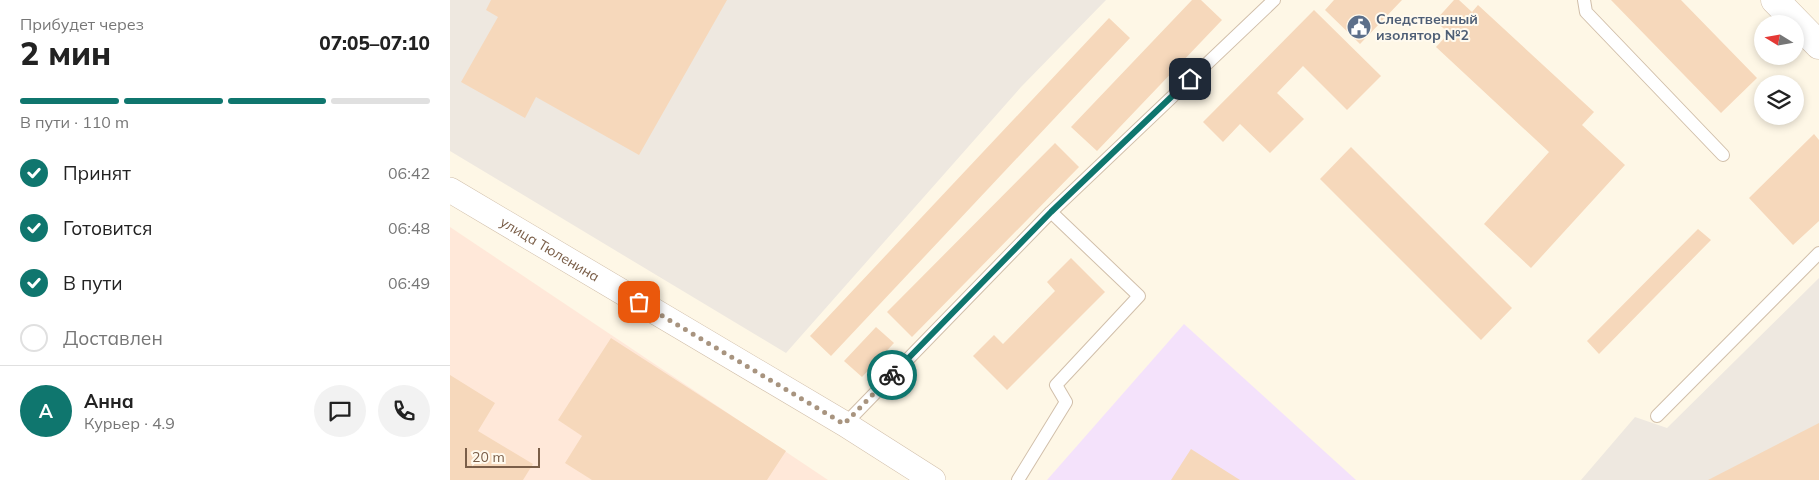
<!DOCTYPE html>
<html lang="ru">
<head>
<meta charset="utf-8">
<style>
	body { margin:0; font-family:Mulish,sans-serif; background:#f2f2f2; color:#222; height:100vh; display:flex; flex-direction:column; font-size:19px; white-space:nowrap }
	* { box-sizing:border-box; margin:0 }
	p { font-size:16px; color:#767676 }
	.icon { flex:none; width:28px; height:28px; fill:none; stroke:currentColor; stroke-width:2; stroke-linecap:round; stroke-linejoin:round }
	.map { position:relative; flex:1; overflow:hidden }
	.panel { display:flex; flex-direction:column; background:#fff; width:450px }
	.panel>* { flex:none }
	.needle { width:32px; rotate:281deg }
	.controls { position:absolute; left:1304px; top:15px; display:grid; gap:10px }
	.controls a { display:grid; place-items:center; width:50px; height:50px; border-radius:50%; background:#fff; box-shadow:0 2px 8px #0003; font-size:25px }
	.scale { position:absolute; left:15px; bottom:12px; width:75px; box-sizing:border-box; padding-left:5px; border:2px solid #7a5e48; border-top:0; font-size:14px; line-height:18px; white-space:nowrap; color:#7a5e48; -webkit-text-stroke:4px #fffaee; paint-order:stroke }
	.pin { position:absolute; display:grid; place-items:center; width:42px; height:42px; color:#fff; margin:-21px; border-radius:10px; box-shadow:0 2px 8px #0006 }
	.courier { position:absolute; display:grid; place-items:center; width:50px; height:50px; margin:-25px; border:4px solid #0f766e; border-radius:50%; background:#fff; color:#222; box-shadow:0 1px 6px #0007 }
	.overview em { font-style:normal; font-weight:800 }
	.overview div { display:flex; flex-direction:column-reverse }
	.overview { display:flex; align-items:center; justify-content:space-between; height:85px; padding:0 20px }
	h1 { font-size:32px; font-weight:800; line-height:38px }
	.bar { display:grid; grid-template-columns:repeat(4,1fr); gap:8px 5px; align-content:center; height:60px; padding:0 20px }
	.bar i { height:6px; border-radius:4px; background:#e0e0e0 }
	.bar .on { background:#0f766e }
	.bar p { grid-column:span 4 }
	.line { display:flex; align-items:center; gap:12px; padding:0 20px; border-top:1px solid #e0e0e0 }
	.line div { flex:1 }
	.round { display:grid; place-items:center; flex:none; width:52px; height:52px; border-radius:26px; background:#f2f2f2 }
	ol { padding:0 20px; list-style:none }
	li { display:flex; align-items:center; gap:15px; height:55px }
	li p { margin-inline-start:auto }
	li .icon { padding:5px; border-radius:50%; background:#0f766e; color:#fff; stroke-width:4 }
	li:last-child { color:#767676 }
	li i { width:28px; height:28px; border:2px solid #e0e0e0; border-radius:50% }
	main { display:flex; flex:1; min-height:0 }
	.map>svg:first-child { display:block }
	.commercial { fill:#ffe8d9 }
	.industrial { fill:#eee8e0 }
	.education { fill:#f4e2fb }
	.building { fill:#f6d8bb }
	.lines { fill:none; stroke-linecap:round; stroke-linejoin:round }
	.service-casing { stroke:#d1bfaa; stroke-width:14 }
	.minor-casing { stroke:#d1bfaa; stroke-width:26 }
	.tertiary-casing { stroke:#d1bfaa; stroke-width:29 }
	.service { stroke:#fff; stroke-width:12 }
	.minor { stroke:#fff; stroke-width:25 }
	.tertiary { stroke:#fff; stroke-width:28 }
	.done { stroke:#a8947f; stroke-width:5; stroke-dasharray:0 9 }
	.route { stroke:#0f766e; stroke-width:6 }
	.labels { text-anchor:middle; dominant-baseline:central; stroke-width:4; stroke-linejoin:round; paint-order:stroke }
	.service-label { font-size:14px; font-weight:bold; fill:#4e5e75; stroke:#fffaee; text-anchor:start }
	.street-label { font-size:14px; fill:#7a5e48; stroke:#fffaee }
</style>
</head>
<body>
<main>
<section class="panel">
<div class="overview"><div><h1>2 мин</h1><p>Прибудет через</p></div><em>07:05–07:10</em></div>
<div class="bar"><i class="on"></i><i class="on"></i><i class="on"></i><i></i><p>В пути · 110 m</p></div>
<ol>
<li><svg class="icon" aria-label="check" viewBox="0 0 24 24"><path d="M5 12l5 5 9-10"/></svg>Принят<p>06:42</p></li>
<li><svg class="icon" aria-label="check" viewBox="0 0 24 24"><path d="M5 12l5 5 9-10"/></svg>Готовится<p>06:48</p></li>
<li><svg class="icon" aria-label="check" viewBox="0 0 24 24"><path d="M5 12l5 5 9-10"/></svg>В пути<p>06:49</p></li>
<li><i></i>Доставлен</li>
</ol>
<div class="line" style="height:90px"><b class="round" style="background:#0f766e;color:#fff">А</b><div><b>Анна</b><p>Курьер · 4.9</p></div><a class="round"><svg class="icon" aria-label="chat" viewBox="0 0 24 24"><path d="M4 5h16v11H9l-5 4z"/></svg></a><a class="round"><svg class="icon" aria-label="phone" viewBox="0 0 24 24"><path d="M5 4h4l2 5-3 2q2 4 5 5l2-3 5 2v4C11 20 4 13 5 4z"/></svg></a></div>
</section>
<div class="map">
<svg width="1369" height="480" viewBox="0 0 1369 480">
	<rect width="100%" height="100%" fill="#fef7e6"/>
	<path class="commercial" d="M0,227L378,480H0Z"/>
	<path class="industrial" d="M0,0H656L571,87L336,353L0,151Z
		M1369,278V480H1131L1185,417L1217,428Z"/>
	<path class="education" d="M734,324L906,480H597Z"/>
	<path class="building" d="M41,0H277L189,155L86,97L75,118L11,82L48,17L36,10Z
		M742,0H751L772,20L647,151L621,127Z
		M884,0H952L910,44L875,10Z
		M1004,0H1009L1022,12L1028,5L1144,112L1132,125L1175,165L1081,268L1034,224L1099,152L986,47L999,33L985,21Z
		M1161,0H1231L1307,78L1271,113Z
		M864,10L931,76L897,110L853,66L827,93L854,119L820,153L790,124L773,142L753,122Z
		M659,18L680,38L381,356L360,336Z
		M1364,134L1369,140V221L1343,245L1299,198Z
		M605,143L629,167L462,337L437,312Z
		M901,147L1062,308L1031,340L870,179Z
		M1248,229L1261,240L1149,354L1137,341Z
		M621,258L655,292L557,390L523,356L544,335L553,344L605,291L597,282Z
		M426,327L444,343L412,377L394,361Z
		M161,338L336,451L317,480H142L115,463L132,436L108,420Z
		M0,375L45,403L28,431L83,464L73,480H0Z
		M1369,423V480H1258Z
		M741,449L790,480H721Z"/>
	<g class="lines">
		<defs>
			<path id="service" d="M1134,0L1136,12L1273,155
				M1207,416L1369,253
				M395,424L601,212L824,0
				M568,480L616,402L606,385L689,296L601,212"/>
			<g id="minor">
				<path id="s1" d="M0,190L395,424L483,480"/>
			</g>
			<path id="tertiary" d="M1325,0L1369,45"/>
		</defs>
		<use href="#service" class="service-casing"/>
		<use href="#minor" class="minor-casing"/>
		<use href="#tertiary" class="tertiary-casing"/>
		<use href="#service" class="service"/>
		<use href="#minor" class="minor"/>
		<use href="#tertiary" class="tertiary"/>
	</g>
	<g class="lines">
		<path class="done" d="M189,302L394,424L442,375"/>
		<path class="route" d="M442,375L601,212L740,79"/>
	</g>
	<defs>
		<symbol id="civic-disc" viewBox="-11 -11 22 22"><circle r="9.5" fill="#5c6f8a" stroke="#fffaee"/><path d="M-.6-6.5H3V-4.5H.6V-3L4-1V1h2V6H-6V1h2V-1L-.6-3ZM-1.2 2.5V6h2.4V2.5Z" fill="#fff"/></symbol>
	</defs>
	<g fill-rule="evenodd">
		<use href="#civic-disc" x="895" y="13" width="28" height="28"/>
	</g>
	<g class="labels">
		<g class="service-label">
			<text x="926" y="19">Следственный<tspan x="926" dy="16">изолятор №2</tspan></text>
		</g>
		<g class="street-label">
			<text stroke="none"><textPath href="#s1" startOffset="116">улица Тюленина</textPath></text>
		</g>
	</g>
</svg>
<div class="controls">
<a><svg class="needle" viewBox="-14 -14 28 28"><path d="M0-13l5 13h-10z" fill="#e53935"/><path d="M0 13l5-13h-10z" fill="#767676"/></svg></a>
<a><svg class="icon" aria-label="layers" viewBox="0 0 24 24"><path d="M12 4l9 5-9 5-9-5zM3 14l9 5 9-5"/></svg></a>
</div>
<div class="scale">20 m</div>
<div class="pin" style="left:189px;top:302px;background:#ea580c"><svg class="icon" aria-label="bag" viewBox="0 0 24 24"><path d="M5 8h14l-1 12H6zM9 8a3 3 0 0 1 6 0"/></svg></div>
<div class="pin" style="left:740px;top:79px;background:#1f2937"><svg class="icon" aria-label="home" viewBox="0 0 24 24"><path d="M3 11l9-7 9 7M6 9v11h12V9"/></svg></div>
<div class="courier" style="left:442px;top:375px"><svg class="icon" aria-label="bike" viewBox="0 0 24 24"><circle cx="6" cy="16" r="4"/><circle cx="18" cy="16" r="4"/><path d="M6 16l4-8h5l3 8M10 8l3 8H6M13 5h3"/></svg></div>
</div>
</main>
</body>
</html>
